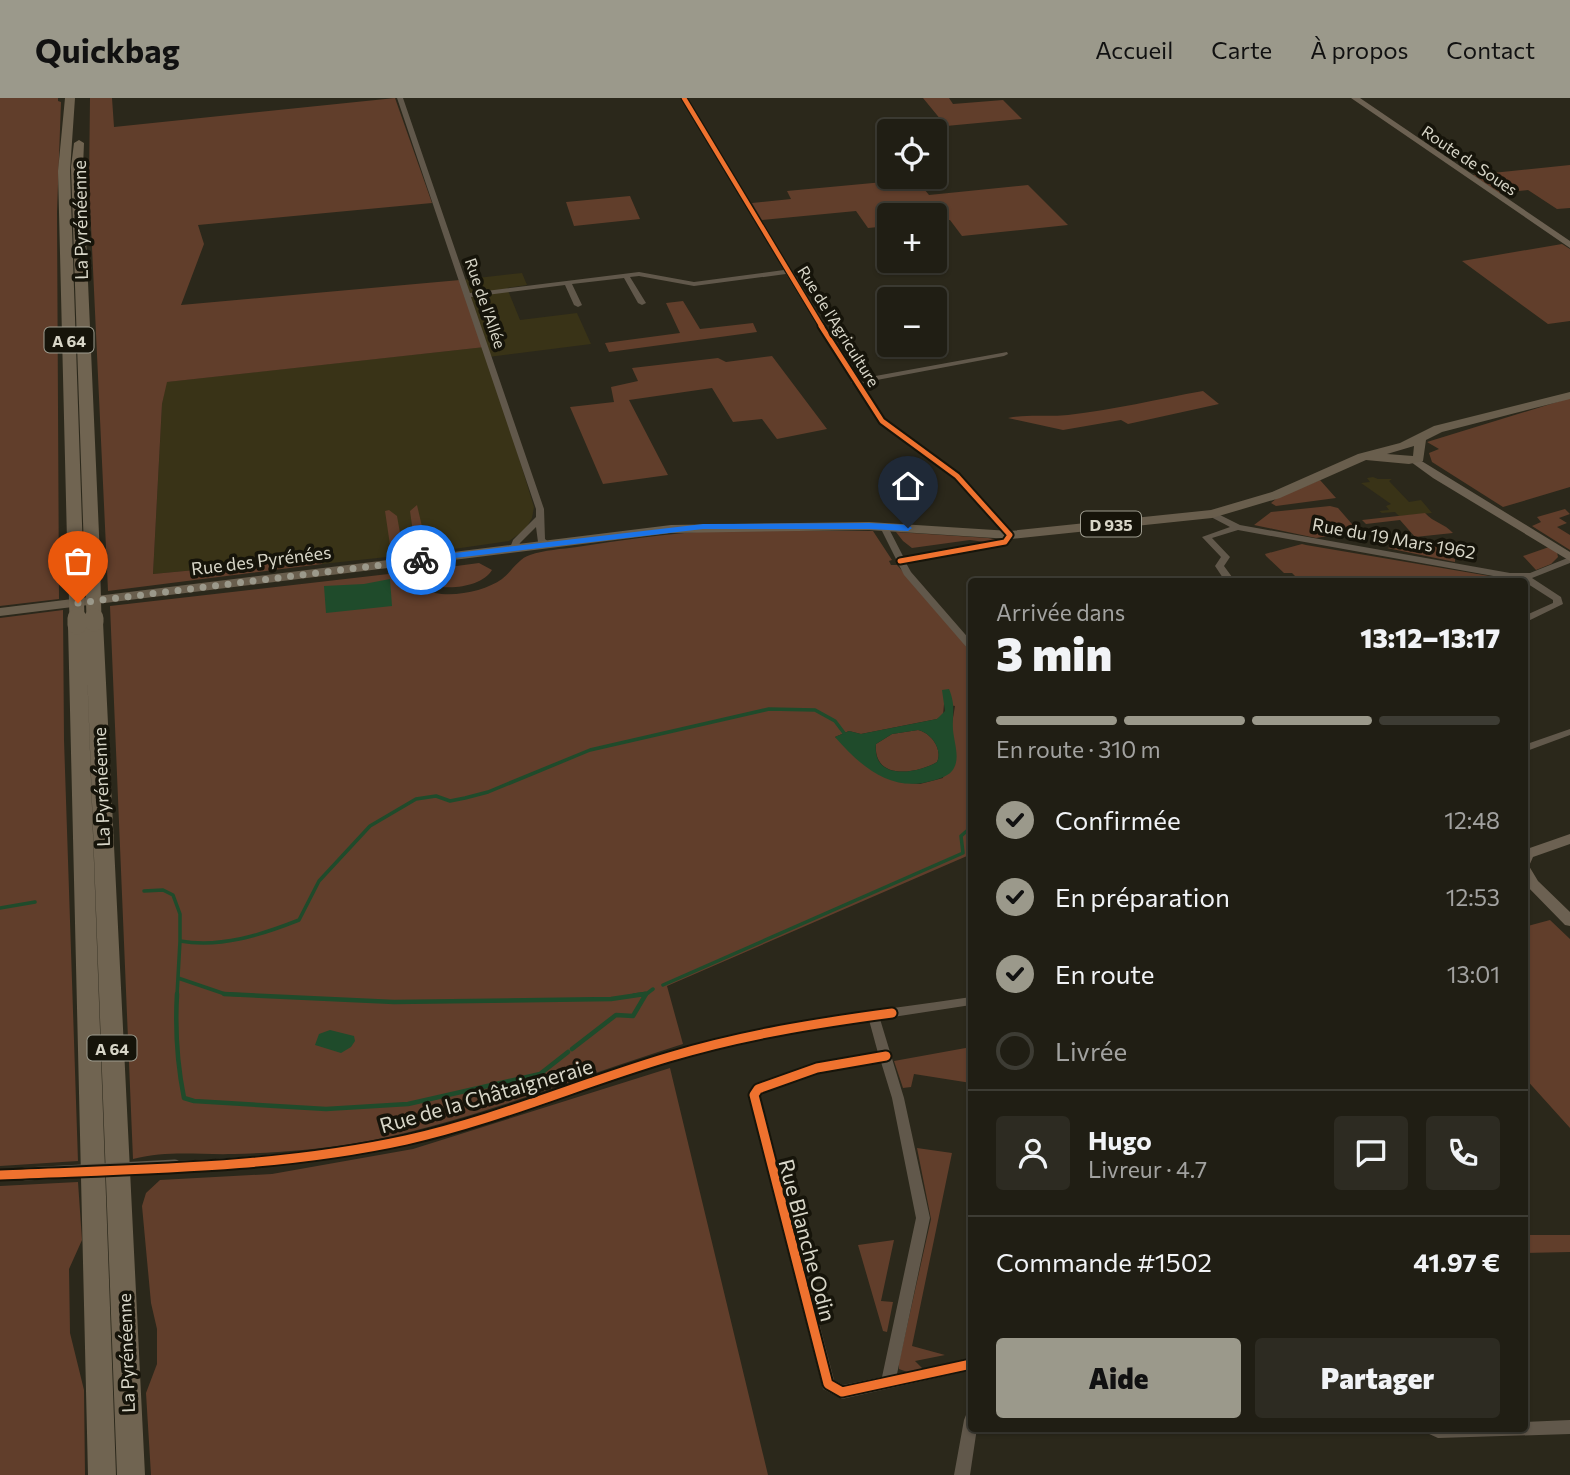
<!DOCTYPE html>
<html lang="fr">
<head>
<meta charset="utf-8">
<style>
	body { margin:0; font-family:Commissioner,sans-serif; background:#2d2b22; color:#f1f3f6; height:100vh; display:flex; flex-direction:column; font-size:26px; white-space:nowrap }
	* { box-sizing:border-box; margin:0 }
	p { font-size:23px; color:#a2a2a0 }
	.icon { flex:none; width:38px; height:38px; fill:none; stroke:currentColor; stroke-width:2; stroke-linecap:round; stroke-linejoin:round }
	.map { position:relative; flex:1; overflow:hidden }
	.sheet { position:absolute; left:968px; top:480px; width:560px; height:854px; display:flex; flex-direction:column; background:#201e14; border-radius:7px; box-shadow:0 2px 5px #0004,0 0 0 2px #3d3c34 }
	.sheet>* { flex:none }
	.controls { position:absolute; left:877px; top:21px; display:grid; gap:14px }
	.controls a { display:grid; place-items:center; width:70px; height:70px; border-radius:7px; background:#201e14; box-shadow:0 2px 5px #0004,0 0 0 2px #3d3c34; font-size:35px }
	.pin { position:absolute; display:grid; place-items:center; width:60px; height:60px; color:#fff; margin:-72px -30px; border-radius:50% 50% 50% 0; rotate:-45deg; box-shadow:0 0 7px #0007 }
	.pin .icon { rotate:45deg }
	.courier { position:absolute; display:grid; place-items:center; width:70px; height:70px; margin:-35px; border:5px solid #1a73e8; border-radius:50%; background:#fff; color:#222; box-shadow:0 2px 9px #0007 }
	.overview em { font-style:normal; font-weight:800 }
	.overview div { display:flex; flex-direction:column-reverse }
	.overview { display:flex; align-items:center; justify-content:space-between; height:119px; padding:0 28px }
	h1 { font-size:46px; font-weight:800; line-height:52px }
	.bar { display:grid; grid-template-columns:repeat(4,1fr); gap:10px 7px; align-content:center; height:84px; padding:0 28px }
	.bar i { height:9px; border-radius:5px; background:#3d3c34 }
	.bar .selected { background:#9b998b }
	.bar p { grid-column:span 4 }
	.line { display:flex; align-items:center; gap:18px; padding:0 28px; border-top:2px solid #3d3c34 }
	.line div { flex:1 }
	.round { display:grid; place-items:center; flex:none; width:74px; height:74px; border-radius:7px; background:#2d2b22 }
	ol { padding:0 28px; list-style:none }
	li { display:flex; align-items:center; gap:21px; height:77px }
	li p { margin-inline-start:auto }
	li .icon { padding:7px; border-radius:50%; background:#9b998b; color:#111; stroke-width:4 }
	li:last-child { color:#a2a2a0 }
	li i { width:38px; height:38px; border:4px solid #3d3c34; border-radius:50% }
	.cta { display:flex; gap:14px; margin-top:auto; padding:14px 28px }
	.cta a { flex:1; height:80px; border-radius:7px; background:#9b998b; color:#111; font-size:28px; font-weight:800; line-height:80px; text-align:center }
	.cta a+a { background:#2d2b22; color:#f1f3f6 }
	header { display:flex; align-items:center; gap:42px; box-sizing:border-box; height:98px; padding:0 35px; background:#9b998b; color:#111 }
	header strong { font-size:33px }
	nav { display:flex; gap:38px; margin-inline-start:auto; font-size:24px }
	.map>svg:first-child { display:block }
	.built { fill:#393317 }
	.green { fill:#613e2b; fill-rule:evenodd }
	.water { fill:#1f4b2b; fill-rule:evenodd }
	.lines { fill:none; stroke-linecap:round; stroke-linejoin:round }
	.stream-far2 { stroke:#1f4b2b; stroke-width:2.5 }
	.stream-far1 { stroke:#1f4b2b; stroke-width:3.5 }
	.stream { stroke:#1f4b2b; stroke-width:4.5 }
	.street { fill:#61584b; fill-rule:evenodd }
	.secondary { fill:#6c6152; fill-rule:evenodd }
	.primary { fill:#695e4d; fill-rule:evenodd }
	.highway { fill:#706451; fill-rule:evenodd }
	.street-bridge { stroke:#61584b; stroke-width:13 }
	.highway-bridge-far1 { stroke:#706451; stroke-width:15 }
	.highway-bridge { stroke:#706451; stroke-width:19 }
	.cycleway-far2-casing { stroke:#16140a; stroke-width:7 }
	.cycleway-far1-casing { stroke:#16140a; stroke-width:9 }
	.cycleway-casing { stroke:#16140a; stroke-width:13 }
	.cycleway-far2 { stroke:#ef722f; stroke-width:4.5 }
	.cycleway-far1 { stroke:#ef722f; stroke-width:5 }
	.cycleway { stroke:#ef722f; stroke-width:9 }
	.route { fill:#1a73e8 }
	.done { stroke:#9b998b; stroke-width:7; stroke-dasharray:0 12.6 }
	.labels { text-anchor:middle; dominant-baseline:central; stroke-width:7; stroke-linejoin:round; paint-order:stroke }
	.far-street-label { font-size:16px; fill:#d8d6c8; stroke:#16140a }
	.shield { fill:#16140a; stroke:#9e9c8f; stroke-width:2 }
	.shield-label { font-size:16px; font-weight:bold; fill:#d8d6c8 }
	.street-label { font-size:18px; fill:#d8d6c8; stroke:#16140a }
	.near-street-label { font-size:21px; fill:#d8d6c8; stroke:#16140a }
</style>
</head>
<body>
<header>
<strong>Quickbag</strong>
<nav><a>Accueil</a><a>Carte</a><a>À propos</a><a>Contact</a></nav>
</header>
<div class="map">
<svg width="1570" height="1377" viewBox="0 0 1570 1377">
	<rect width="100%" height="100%" fill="#2b281b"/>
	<path class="built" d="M522,175L527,187L507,190L520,222L577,215L591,246L488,259L534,409L532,420L525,432L509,443L433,454L322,466L323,462L312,461L153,476L162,306L166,284L484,249L460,182Z
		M1373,379L1378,381H1392L1389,383L1409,404L1421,402L1432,415L1399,418L1395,414L1382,415L1379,413L1389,412L1386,408L1391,406L1361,385L1370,384L1367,380Z"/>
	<path class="green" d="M0,0H58V3L61,4L57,114L59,501L0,508Z
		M90,0H112L114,29L395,0L432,105L198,127L204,146L181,207L460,182L485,249L167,284L162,306L153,476L312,461H323L322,466L108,493L89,85Z
		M923,0H949L953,6L1003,2L1022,21L946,28Z
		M1570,67V110L1557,111L1528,92L1499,95L1473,77Z
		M916,81L929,97L1028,87L1068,127L962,138L950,122L935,123L934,117H889V128L868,130L856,113L762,122L752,105L791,101L787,93Z
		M630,98L640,121L574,128L566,104Z
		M1562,146L1570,151V223L1548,226L1462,163Z
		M683,203L700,231L753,225L757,234L609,254L605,245L680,235L666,205Z
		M772,258L827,331L777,341L762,321L733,324L712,290L629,302L668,377L603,386L570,309L614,304L611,289L638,283L632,270L718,260L726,264Z
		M1203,293L1219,306L1128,326L1121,322L1063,332L1008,320C1027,316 1047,319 1068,317C1113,312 1158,301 1203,293Z
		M1570,300V389L1503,409L1432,364L1429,355L1439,351L1427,344Z
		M1320,382L1336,400L1276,408L1271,405L1277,400Z
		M417,407L427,450L433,454L416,456L410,413Z
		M1330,408L1338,410L1358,433L1316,440L1254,427L1271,414Z
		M1565,411L1570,416L1559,420L1567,425L1557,429L1570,437V452L1532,428L1541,424L1537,419Z
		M389,412L397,418L404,457L387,459L390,447L385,413Z
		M1425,415C1434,425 1444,425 1453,435L1415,439L1400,422L1366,426L1362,422Z
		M710,433H873L892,462L889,463L891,467H897L961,540L971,557V694L967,758L667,888L683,946C573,980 465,1027 351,1046C313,1052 272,1055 234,1056C197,1057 169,1052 133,1061L110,508L406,474C419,507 478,498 502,481C511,474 519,460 530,457C544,452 562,451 577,449C621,442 665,436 710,433ZM944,606L955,608L943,680L920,686L898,684L835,639L849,633L861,636L937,621L943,617Z
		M896,434L988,440L998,442L985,444L970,442L912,450L903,443Z
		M1438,444L1446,452L1441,456L1455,461V464L1387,450Z
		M1302,446L1306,447L1519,483H1300L1292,475H1284L1266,458L1265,456Z
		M1549,449L1557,454L1558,459L1551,466L1536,472L1523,458Z
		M479,465L492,472C481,491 436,495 420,481L419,473Z
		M63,512L64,642L78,1063L0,1068V520Z
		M918,632C931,635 943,651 937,664C917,676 873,683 876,646L892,636Z
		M1550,822L1570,841V1030L1524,979V829Z
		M971,949V985L914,976L911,989L903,990L894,963Z
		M670,970L768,1377H151L146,1295L157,1266V1231L151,1205L142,1108L146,1095L160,1082L272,1076L413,1051Z
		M917,1050L952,1055L912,1248L945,1257L915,1263L923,1271L910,1275L899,1271V1264L931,1121Z
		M78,1084L82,1142L69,1171L70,1235L84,1292L85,1377H0V1088Z
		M1524,1137H1570V1154L1524,1155Z
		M894,1142L881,1203L893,1204L887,1234L883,1233L858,1147Z"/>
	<path class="water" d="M390,481L392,508L326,515L324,488L364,486Z
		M949,591C956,608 952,615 953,632C954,644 960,659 954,670C950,678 939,681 931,683C891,695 859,667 835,639L849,633L861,636L937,621L945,613L942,592ZM918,632C931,635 943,651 937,664C917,676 872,683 876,646L892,636Z
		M330,932L354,938L355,943L351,949L341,955L315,947L319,936Z"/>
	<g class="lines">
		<path class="stream-far2" d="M1442,483L1455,480"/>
		<path class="stream-far1" d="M144,793L163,792L173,797L180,816V843C221,850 261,837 299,822L319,783L370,728L416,701L436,698L450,703L465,700L488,694L590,652L769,611L815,612L835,623L844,635
			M0,810L35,804
			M178,880L225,896L247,897
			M663,887L963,755L961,738L969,731
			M177,897L180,843
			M634,897L648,895
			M645,897L653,891"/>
		<path class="stream" d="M177,896C175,931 177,965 184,1000L194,1003L326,1011L408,1006L540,976L568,954
			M224,896L394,904L611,901L645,896
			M572,951L616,917L633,918L646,896"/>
		<path class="street" d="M397,0H403L470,195L639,174L694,184L784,172L681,0H687L819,219L859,281L1007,254L1008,256L1004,258L861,285L885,321L960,376L1014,437L1008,446L906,465L911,474L971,543V552L968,551L904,477L880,429L881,427H887L904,460L1002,442L1005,437L954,380L879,325L854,286L851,284L852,283L786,176L694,188L639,178L630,179L646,205L642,207L638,205L624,180L572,186L582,207L578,209L574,207L565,187L471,199L544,411L545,441L551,446L547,449L538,444L536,429L520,445L517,452H511L510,450L513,442L536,419V411Z
			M1212,413L1240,427L1510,475H1530L1570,459V465L1532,480L1561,499L1563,506L1524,525V518L1553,505V502L1520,481H1510L1238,432L1212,440L1230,459L1224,468L1235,483H1225L1215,468L1221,459L1202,439L1230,429L1209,418V414Z
			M1570,631V637L1524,654V647Z
			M971,899V907L880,921L904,1000L930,1120L897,1276L971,1260V1272L842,1301L823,1291L748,997L754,988L813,967L878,955L869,922C802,932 736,944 671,963C582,989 497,1026 407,1047C331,1064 253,1070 175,1073L170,1072L168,1068L170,1064L175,1063C263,1059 351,1051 437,1029C528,1006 614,968 705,945C792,922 882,912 971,899ZM881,964L892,1000L916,1120L882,1279L843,1287L834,1282L760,997L762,994L818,974Z
			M25,1071L30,1072L32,1076L30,1080L0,1082V1072Z
			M971,1315V1330H977L970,1377H954L964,1322L966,1317Z
			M1570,1322V1336L1438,1340L1427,1335L1425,1330H1524V1324Z"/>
		<path class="secondary" d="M1351,0H1360L1570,143V150Z
			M1415,359L1570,454V463L1433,380L1411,364V360Z
			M1570,736V746L1533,759L1529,768L1538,783L1570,814V828L1565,827L1524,785V752Z"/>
		<path class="primary" d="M1570,294V301L1442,334L1426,342L1423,363L1409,366L1366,362L1280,400L1212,420L1010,441L869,432L671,435L0,518V510L671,427L869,424L1010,433L1211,412L1272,394L1358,356L1400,345L1434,328ZM1414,348L1413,358L1387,356Z"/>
		<path class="highway" d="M65,0H75L70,73L84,484L76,489L68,484L58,73Z
			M79,42L84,45L83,69L101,482L93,487L85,482L71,69L74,45Z
			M94,519L103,524L145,1377H117L87,570L116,1377H88L68,527L77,522L86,527L88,520Z"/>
		<path class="street-bridge" d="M25,1076L175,1068"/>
		<path class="highway-bridge-far1" d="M93,482L94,522
			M76,484L77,522"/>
		<path class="highway-bridge" d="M77,520V527
			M94,520V524"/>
		<defs>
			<path id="cycleway-far2" d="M684,0L822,229"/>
			<path id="cycleway-far1" d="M821,228L882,323L957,378L1010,437L1005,444L900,463"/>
			<path id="cycleway" d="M886,958L817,970L758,991L754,997L828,1286L842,1294L971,1266
				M0,1077C135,1071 273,1071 406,1042C496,1022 581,985 669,959C742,937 817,925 892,915"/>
		</defs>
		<use href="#cycleway-far2" class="cycleway-far2-casing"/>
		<use href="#cycleway-far1" class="cycleway-far1-casing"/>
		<use href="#cycleway" class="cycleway-casing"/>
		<use href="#cycleway-far2" class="cycleway-far2"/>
		<use href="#cycleway-far1" class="cycleway-far1"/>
		<use href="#cycleway" class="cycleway"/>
	</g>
	<path class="route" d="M869,425L908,427L912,430L908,433L869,431H703L421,464L417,462L421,459L703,426Z"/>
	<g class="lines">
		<path class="done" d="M78,505L421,462"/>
	</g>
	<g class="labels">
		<g class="far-street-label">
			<text transform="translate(1470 62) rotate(34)">Route de Soues</text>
			<text transform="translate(486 205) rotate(71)">Rue de l'Allée</text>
			<text transform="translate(839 228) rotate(58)">Rue de l'Agriculture</text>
		</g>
		<g class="shield">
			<rect x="44.5" y="229.5" width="49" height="25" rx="5"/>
			<rect x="1081" y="413.5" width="60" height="25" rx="5"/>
			<rect x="87.5" y="937.5" width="49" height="25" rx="5"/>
		</g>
		<g class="shield-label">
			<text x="69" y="242">A 64</text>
			<text x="1111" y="426">D 935</text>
			<text x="112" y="950">A 64</text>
		</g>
		<g class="street-label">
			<text transform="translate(80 122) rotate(-91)">La Pyrénéenne</text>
			<text transform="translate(1394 440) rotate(10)">Rue du 19 Mars 1962</text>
			<text transform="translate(261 462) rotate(-7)">Rue des Pyrénées</text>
			<text transform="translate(101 689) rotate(-92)">La Pyrénéenne</text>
			<text transform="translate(126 1255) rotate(-92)">La Pyrénéenne</text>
		</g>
		<g class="near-street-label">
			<text transform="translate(486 997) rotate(-16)">Rue de la Châtaigneraie</text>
			<text transform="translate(808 1142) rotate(75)">Rue Blanche Odin</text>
		</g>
	</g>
</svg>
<div class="controls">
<a><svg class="icon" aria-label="locate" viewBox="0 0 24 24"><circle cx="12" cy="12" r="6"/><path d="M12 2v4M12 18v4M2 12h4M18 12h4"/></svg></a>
<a>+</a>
<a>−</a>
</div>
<div class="pin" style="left:78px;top:505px;background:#ea580c"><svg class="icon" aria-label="bag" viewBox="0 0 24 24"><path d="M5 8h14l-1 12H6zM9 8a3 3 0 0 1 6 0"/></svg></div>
<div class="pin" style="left:908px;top:430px;background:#1f2937"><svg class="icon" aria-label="home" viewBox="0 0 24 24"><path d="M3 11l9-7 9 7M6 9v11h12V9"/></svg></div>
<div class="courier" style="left:421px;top:462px"><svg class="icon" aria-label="bike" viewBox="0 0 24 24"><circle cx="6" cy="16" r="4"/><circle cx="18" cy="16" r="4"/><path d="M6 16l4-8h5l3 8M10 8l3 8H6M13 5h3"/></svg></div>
<section class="sheet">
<div class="overview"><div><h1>3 min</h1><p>Arrivée dans</p></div><em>13:12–13:17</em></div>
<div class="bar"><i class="selected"></i><i class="selected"></i><i class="selected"></i><i></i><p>En route · 310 m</p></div>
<ol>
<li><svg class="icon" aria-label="check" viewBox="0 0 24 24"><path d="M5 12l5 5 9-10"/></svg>Confirmée<p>12:48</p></li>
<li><svg class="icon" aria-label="check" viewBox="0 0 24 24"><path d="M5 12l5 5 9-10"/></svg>En préparation<p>12:53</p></li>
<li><svg class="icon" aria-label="check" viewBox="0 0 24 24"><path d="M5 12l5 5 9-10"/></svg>En route<p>13:01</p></li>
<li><i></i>Livrée</li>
</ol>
<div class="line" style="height:126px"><a class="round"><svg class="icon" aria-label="person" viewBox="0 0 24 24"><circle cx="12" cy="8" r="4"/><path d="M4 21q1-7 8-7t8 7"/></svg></a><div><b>Hugo</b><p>Livreur · 4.7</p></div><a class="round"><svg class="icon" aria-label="chat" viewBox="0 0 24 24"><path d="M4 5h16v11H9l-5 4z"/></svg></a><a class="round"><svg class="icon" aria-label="phone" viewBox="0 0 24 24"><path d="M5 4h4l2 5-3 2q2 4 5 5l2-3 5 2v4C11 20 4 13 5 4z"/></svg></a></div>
<div class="line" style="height:91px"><div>Commande #1502</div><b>41.97 €</b></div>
<div class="cta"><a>Aide</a><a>Partager</a></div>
</section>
</div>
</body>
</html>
